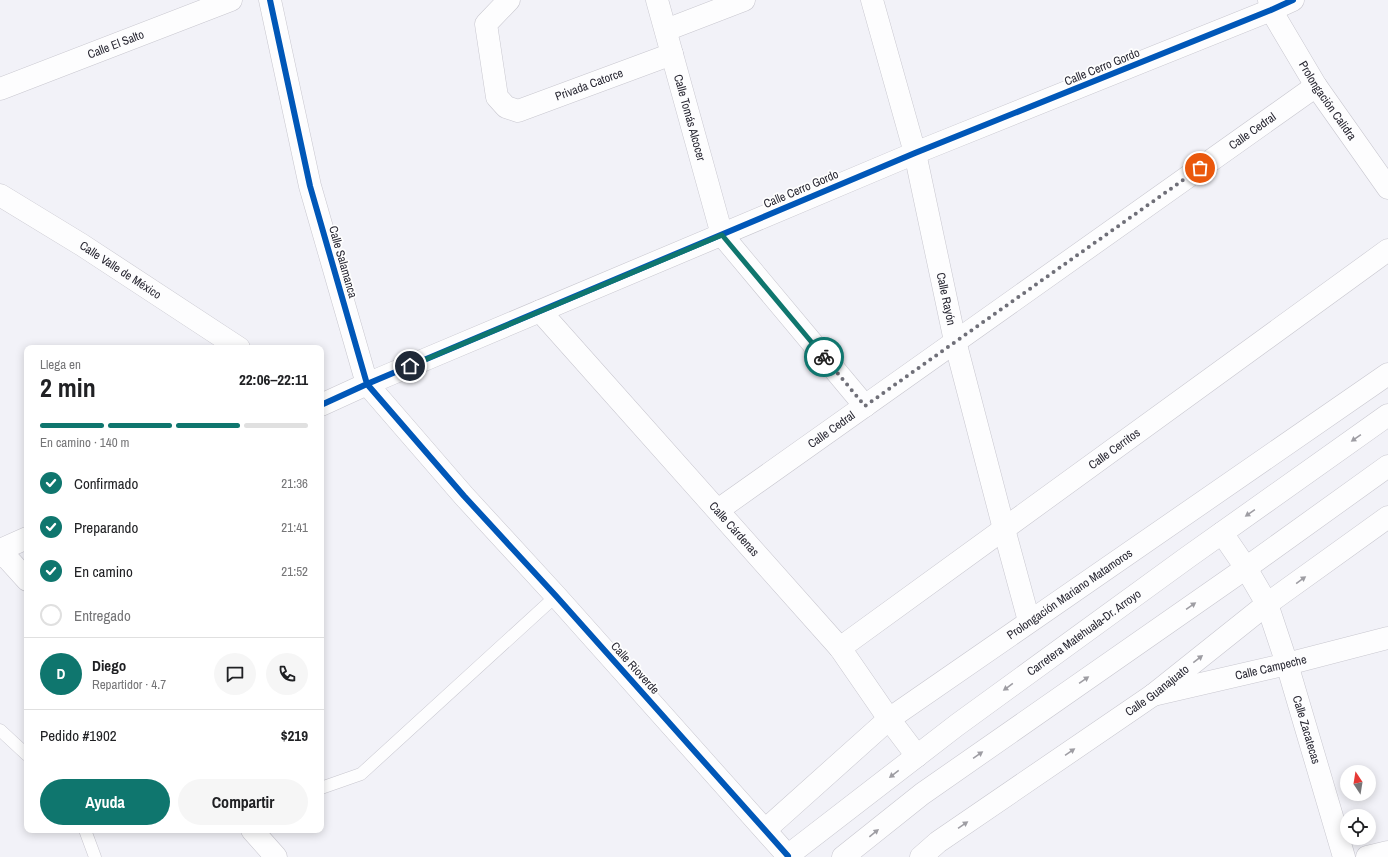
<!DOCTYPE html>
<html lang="es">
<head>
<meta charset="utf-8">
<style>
	body { margin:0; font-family:"Archivo Narrow",sans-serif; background:#f6f6f6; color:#202124; height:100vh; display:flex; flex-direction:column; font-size:15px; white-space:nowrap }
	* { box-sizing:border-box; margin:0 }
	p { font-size:13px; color:#757577 }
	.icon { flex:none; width:22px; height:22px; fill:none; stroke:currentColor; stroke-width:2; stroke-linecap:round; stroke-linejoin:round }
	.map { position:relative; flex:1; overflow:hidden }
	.details { position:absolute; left:24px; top:345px; width:300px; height:488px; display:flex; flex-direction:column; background:#fff; border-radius:8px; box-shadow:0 2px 10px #0003 }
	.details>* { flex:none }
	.needle { width:26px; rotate:348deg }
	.fabs { position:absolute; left:1340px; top:765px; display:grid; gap:8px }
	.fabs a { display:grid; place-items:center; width:36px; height:36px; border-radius:50%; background:#fff; box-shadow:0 2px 10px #0003; font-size:20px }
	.pin { position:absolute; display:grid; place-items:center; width:34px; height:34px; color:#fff; margin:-17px; border:2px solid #fff; border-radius:50%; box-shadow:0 1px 4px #0007 }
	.courier { position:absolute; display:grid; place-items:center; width:40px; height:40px; margin:-20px; border:3px solid #0f766e; border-radius:50%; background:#fff; color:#222; box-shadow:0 1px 5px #0007 }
	.headline em { font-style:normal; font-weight:700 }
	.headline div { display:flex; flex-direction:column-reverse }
	.headline { display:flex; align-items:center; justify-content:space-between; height:68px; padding:0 16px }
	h1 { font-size:26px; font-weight:700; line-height:30px }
	.bar { display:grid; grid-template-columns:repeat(4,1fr); gap:6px 4px; align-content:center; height:48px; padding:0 16px }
	.bar i { height:5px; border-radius:3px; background:#e0e0e0 }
	.bar .current { background:#0f766e }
	.bar p { grid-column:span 4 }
	.line { display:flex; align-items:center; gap:10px; padding:0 16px; border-top:1px solid #e0e0e0 }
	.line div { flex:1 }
	.round { display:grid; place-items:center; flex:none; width:42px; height:42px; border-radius:21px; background:#f6f6f6 }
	ol { padding:0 16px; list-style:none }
	li { display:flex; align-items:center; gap:12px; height:44px }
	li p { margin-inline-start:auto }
	li .icon { padding:4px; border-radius:50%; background:#0f766e; color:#fff; stroke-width:4 }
	li:last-child { color:#757577 }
	li i { width:22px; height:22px; border:2px solid #e0e0e0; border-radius:50% }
	.primary-button { display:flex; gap:8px; margin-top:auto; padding:8px 16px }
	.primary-button a { flex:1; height:46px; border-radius:24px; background:#0f766e; color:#fff; font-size:16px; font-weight:700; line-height:46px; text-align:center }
	.primary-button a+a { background:#f6f6f6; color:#202124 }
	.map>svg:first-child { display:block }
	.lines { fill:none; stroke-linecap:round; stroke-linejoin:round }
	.lane-casing { stroke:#c8c7cf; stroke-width:13 }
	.street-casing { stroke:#c8c7cf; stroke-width:23 }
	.secondary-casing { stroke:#c8c7cf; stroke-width:23 }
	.lane { stroke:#fdfdfe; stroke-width:12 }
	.street { stroke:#fdfdfe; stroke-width:22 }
	.secondary { stroke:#fdfdfe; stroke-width:22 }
	.cycleway-casing { stroke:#fefefe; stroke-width:8 }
	.cycleway { stroke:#0057b8; stroke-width:6 }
	.oneway { fill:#9e9da3 }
	.done { stroke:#6f6f78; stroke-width:4; stroke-dasharray:0 7.2 }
	.route { stroke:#0f766e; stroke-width:5 }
	.labels { text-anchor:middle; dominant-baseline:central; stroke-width:3.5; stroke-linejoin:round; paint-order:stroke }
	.street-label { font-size:12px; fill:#292833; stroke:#fefefe }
</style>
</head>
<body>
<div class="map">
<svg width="1388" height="857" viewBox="0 0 1388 857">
	<rect width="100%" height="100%" fill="#f2f2f8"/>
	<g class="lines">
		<defs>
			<path id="lane" d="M0,730L27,755
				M321,788L361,774L556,596
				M85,830L95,857"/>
			<g id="street">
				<path d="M270,0L310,186L367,384L464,496L556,596L788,856"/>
				<path id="s1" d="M509,0L486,24L497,97L506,107L518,111L672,54"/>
				<path id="s2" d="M657,0L722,235L865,406"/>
				<path id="s3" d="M872,0L915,153L955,341L1004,529L1029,621"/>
				<path id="s4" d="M1269,0L1271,10L1316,86L1388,188"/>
				<path d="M666,30L744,0"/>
				<path id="s5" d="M0,89L231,0"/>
				<path id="s6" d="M0,195L82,245L239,348"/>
				<path id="s7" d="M540,311L840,648L889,719L917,756"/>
				<path d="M321,405L367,384L915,153L1271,10L1293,0"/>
				<path id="s8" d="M718,510L1316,86"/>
				<path id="s9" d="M1222,533L1246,568L1267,604L1287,664L1344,857"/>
				<path d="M0,550L27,580"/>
				<path d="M0,550L27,538"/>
				<path id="s10" d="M840,648L1388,250"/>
				<path id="s11" d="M1153,695L1287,664L1388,638"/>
				<path d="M252,830L276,857"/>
				<path id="s12" d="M765,830L889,719L1388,374"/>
				<path d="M1367,857L1388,852"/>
			</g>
			<g id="secondary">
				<path id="s13" d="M786,857L957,725L1188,557L1388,415"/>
				<path d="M843,857L922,794L1246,568L1388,466"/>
				<path id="s14" d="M921,857L938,842L1153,695L1267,604L1388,517"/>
			</g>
		</defs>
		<use href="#lane" class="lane-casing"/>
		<use href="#street" class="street-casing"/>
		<use href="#secondary" class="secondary-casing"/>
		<use href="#lane" class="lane"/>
		<use href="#street" class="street"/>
		<use href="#secondary" class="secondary"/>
		<defs>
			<path id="cycleway" d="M270,0L310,186L367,384L464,496L556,596L788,856
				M321,405L367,384L915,153L1271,10L1293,0"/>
		</defs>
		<use href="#cycleway" class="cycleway-casing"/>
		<use href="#cycleway" class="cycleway"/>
	</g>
	<defs><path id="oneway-solid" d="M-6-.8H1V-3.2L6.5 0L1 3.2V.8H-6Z"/></defs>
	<g class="oneway">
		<use href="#oneway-solid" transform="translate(1356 438) rotate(145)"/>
		<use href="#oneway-solid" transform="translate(1250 513) rotate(145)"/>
		<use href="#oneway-solid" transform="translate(1301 580) rotate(-36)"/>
		<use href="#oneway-solid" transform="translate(1191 606) rotate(-35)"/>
		<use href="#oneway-solid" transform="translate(1198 659) rotate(-38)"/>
		<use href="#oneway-solid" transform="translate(1084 680) rotate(-35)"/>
		<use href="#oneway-solid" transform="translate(1008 687) rotate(144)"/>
		<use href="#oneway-solid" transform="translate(1070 752) rotate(-34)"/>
		<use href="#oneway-solid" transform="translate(978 755) rotate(-35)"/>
		<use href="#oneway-solid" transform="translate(894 774) rotate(142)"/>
		<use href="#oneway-solid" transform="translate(963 825) rotate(-34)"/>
		<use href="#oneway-solid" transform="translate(874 833) rotate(-39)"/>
	</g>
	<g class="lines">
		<path class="done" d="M824,357L865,406L1200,168"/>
		<path class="route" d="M410,366L722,235L824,357"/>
	</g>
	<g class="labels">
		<g class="street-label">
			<text stroke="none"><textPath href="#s5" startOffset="124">Calle El Salto</textPath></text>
			<text transform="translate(1102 67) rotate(-22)">Calle Cerro Gordo</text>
			<text stroke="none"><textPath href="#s1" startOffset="209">Privada Catorce</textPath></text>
			<text stroke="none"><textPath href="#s4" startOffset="117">Prolongación Calidra</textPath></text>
			<text stroke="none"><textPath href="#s2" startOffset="122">Calle Tomás Alcocer</textPath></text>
			<text stroke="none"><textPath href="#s8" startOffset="655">Calle Cedral</textPath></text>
			<text transform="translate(801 189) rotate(-23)">Calle Cerro Gordo</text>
			<text transform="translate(343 262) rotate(74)">Calle Salamanca</text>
			<text stroke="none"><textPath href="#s6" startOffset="142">Calle Valle de México</textPath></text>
			<text stroke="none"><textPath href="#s3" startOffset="308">Calle Rayón</textPath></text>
			<text stroke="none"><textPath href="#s8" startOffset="139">Calle Cedral</textPath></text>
			<text stroke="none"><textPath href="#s10" startOffset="339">Calle Cerritos</textPath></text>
			<text stroke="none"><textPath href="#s7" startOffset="292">Calle Cárdenas</textPath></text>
			<text stroke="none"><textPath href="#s12" startOffset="386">Prolongación Mariano Matamoros</textPath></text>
			<text stroke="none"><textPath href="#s13" startOffset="373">Carretera Matehuala-Dr. Arroyo</textPath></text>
			<text transform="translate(635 668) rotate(48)">Calle Rioverde</text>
			<text stroke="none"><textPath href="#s11" startOffset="121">Calle Campeche</textPath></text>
			<text stroke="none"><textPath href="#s14" startOffset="289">Calle Guanajuato</textPath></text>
			<text stroke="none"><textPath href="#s9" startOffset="216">Calle Zacatecas</textPath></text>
		</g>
	</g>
</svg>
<div class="fabs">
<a><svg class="needle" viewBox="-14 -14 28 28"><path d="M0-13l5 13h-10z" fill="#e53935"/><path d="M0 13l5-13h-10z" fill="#757577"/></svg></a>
<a><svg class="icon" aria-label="locate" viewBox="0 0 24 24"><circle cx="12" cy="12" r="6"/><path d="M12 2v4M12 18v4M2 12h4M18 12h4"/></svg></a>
</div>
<div class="pin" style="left:1200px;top:168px;background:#ea580c"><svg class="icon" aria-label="bag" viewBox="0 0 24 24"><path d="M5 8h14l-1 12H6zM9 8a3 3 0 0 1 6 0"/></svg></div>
<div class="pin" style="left:410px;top:366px;background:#1f2937"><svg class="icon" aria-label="home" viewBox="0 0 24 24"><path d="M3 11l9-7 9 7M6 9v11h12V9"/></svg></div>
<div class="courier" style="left:824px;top:357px"><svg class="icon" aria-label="bike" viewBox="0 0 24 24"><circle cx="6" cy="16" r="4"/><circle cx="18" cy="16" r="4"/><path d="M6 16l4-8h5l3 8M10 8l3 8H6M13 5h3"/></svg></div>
<section class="details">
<div class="headline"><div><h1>2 min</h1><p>Llega en</p></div><em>22:06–22:11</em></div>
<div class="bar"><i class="current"></i><i class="current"></i><i class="current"></i><i></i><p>En camino · 140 m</p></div>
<ol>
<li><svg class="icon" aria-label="check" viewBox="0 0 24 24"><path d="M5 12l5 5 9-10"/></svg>Confirmado<p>21:36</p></li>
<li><svg class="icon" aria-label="check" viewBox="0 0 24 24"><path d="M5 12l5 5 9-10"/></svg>Preparando<p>21:41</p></li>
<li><svg class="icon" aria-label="check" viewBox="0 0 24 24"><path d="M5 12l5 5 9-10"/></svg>En camino<p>21:52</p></li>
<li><i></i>Entregado</li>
</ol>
<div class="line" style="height:72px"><b class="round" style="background:#0f766e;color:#fff">D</b><div><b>Diego</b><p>Repartidor · 4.7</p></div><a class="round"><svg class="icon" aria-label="chat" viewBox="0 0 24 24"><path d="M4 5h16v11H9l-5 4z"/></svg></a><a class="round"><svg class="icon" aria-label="phone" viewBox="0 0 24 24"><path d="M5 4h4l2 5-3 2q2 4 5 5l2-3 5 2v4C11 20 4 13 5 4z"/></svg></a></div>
<div class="line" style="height:52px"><div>Pedido #1902</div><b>$219</b></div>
<div class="primary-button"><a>Ayuda</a><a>Compartir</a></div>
</section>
</div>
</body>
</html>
